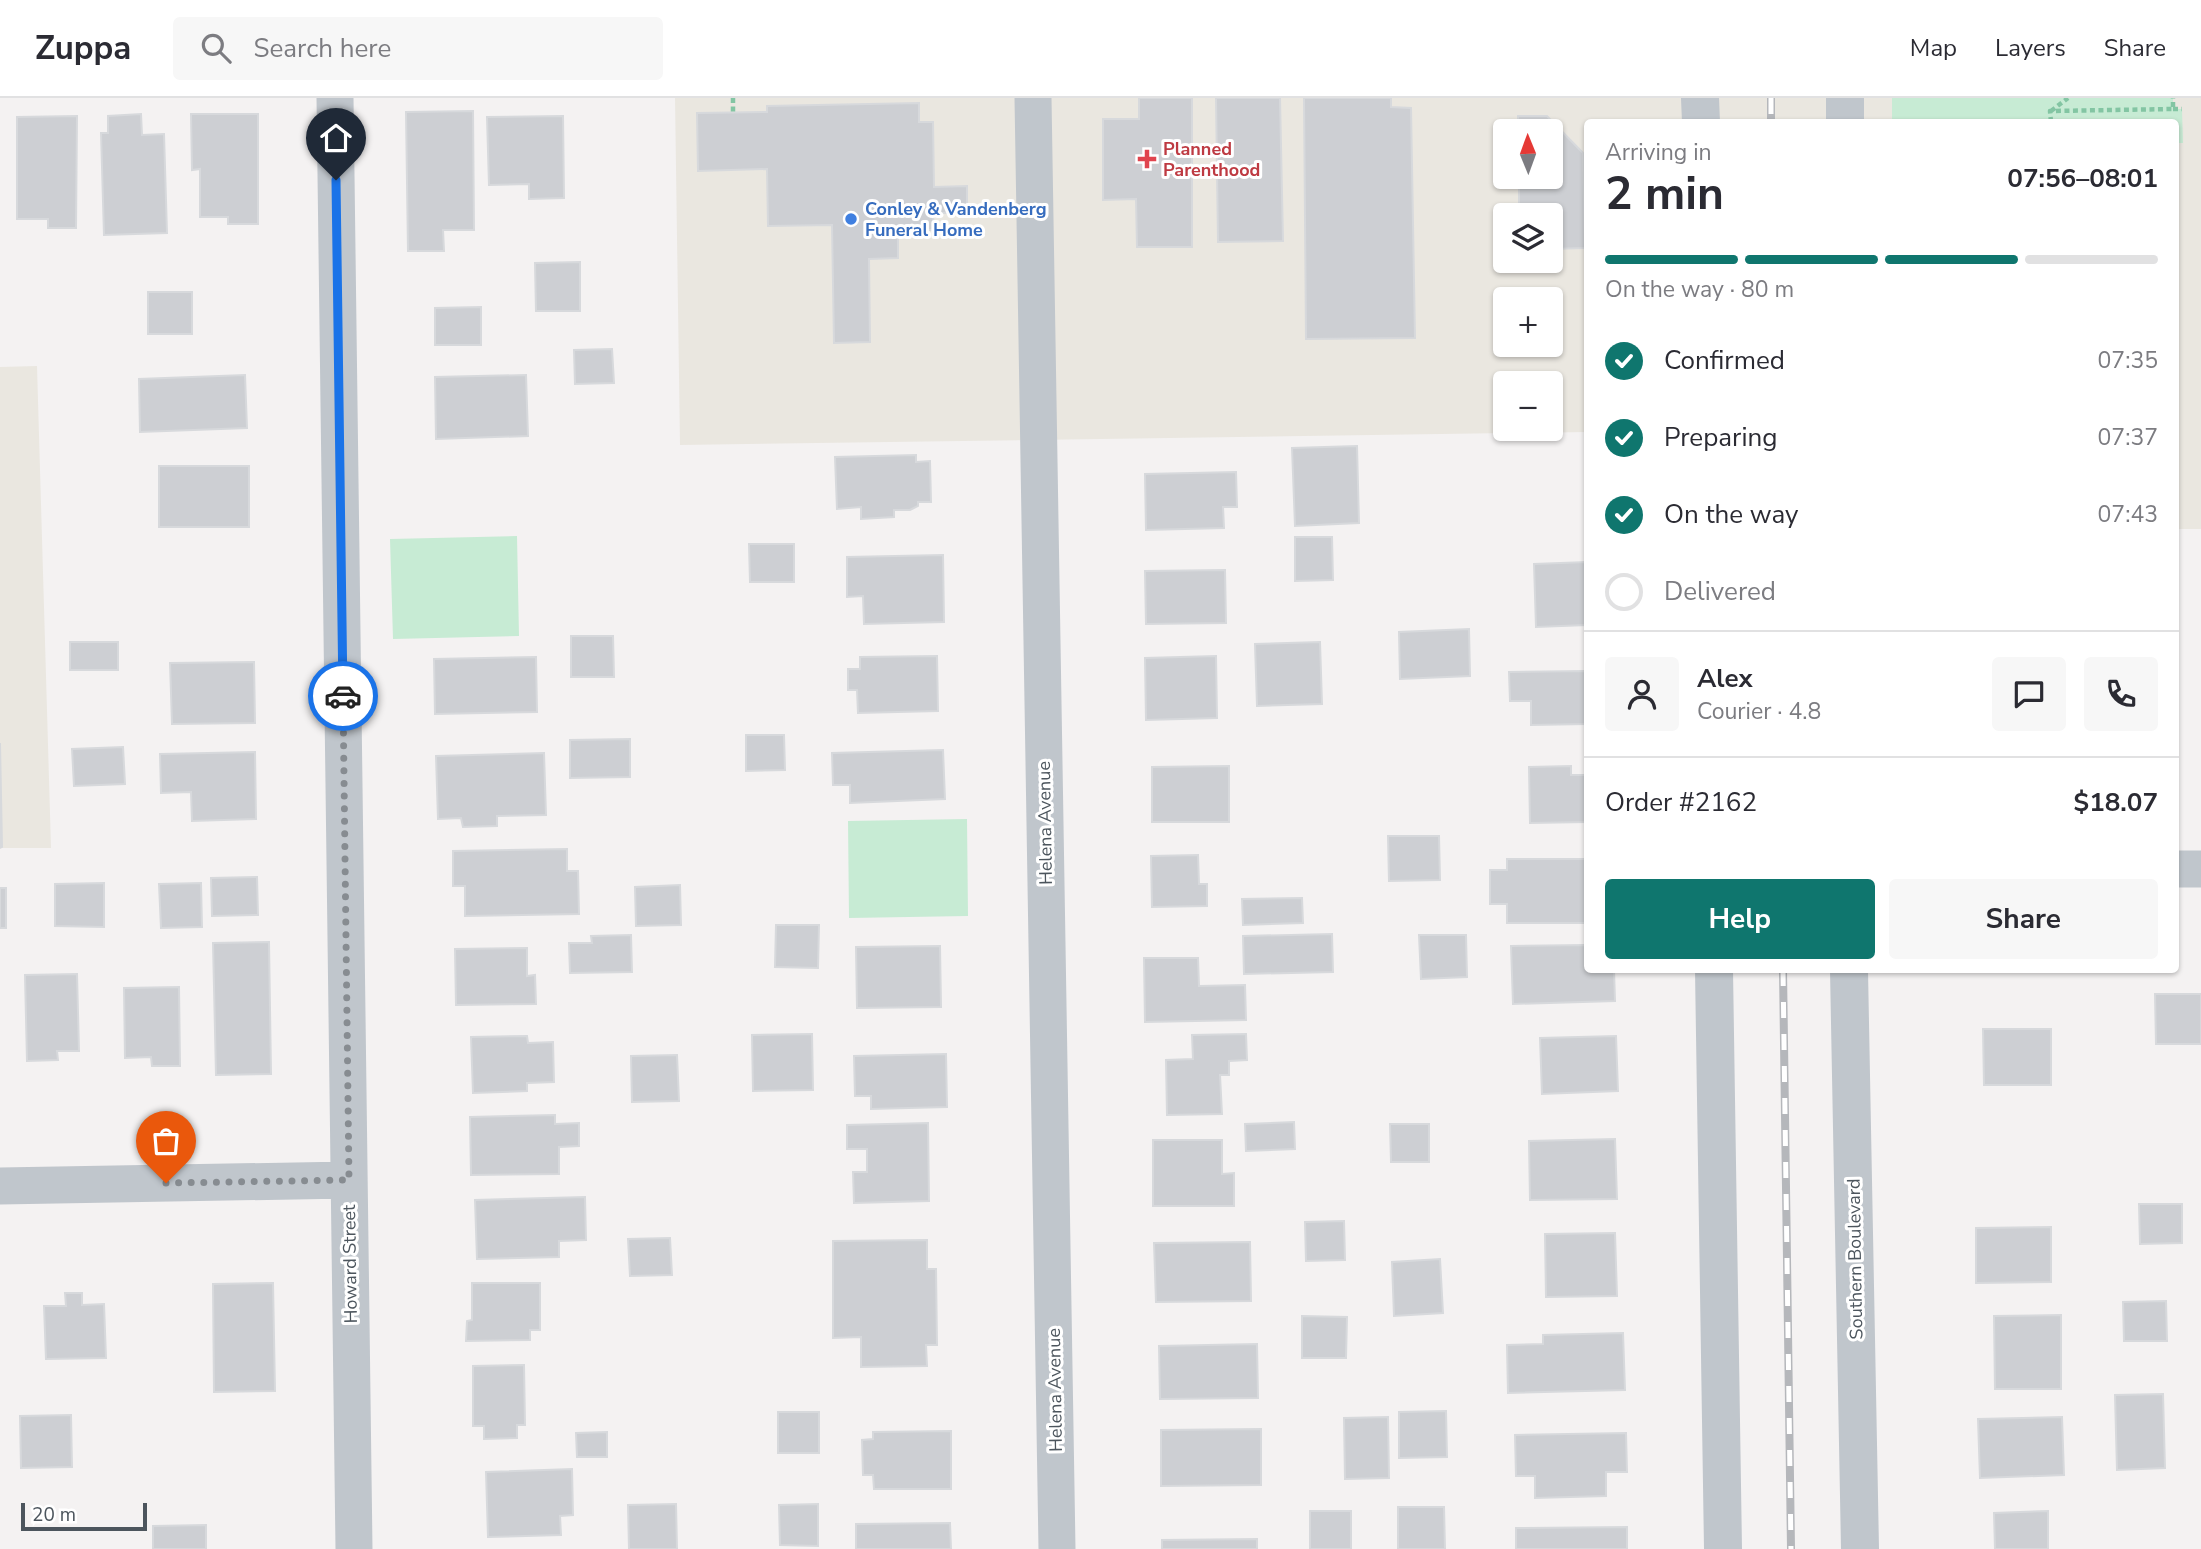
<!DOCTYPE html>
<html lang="en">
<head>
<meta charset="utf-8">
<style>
	body { margin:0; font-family:"Nunito Sans",sans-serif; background:#f7f7f7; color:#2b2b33; height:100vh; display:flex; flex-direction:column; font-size:26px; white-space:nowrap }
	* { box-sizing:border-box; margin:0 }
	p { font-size:23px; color:#7c7c81 }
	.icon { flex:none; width:38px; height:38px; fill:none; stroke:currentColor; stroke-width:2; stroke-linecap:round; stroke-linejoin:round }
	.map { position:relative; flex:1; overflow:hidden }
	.sheet { position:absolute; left:1584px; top:21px; width:595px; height:854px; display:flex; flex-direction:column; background:#fff; border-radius:7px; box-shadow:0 2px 5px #0004 }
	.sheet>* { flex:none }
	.needle { width:46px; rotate:359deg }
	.fabs { position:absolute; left:1493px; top:21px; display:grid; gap:14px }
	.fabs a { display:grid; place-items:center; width:70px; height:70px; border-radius:7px; background:#fff; box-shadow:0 2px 5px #0004; font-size:35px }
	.scale { position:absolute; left:21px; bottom:18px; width:126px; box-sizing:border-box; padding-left:7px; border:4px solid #4c555d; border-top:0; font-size:19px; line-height:24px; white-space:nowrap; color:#4c555d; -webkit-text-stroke:5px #fff; paint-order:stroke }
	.pin { position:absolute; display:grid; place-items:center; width:60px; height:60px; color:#fff; margin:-72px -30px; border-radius:50% 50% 50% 0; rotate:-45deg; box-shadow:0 0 7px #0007 }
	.pin .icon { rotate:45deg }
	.courier { position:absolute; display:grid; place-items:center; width:70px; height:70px; margin:-35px; border:5px solid #1a73e8; border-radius:50%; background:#fff; color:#222; box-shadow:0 2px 9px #0007 }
	.summary em { font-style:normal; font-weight:700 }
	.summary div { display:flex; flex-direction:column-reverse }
	.summary { display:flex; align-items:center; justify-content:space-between; height:119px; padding:0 21px }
	h1 { font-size:46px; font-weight:700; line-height:52px }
	.bar { display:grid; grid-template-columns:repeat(4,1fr); gap:10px 7px; align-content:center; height:84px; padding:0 21px }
	.bar i { height:9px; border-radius:5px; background:#e1e1e2 }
	.bar .selected { background:#0f766e }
	.bar p { grid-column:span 4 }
	.line { display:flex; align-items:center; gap:18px; padding:0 21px; border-top:2px solid #e1e1e2 }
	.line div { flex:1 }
	.round { display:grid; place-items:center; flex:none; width:74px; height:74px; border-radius:7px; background:#f7f7f7 }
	ol { padding:0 21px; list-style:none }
	li { display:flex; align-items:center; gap:21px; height:77px }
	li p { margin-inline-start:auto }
	li .icon { padding:7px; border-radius:50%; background:#0f766e; color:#fff; stroke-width:4 }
	li:last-child { color:#7c7c81 }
	li i { width:38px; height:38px; border:4px solid #e1e1e2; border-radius:50% }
	.button { display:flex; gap:14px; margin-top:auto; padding:14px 21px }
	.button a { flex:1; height:80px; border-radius:7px; background:#0f766e; color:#fff; font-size:28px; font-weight:700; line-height:80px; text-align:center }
	.button a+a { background:#f7f7f7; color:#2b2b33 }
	header { display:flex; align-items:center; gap:42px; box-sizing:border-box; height:98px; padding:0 35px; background:#fff; border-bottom:2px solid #e1e1e2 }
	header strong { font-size:33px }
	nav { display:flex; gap:38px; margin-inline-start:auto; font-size:24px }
	.search { width:490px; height:63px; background:#f7f7f7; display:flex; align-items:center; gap:18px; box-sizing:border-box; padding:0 24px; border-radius:7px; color:#7c7c81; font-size:26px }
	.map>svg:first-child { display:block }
	.commercial { fill:#eae7e0; fill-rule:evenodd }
	.green { fill:#c7ebd4 }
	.building { fill:#cdcfd3; stroke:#d7d9dc; stroke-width:2 }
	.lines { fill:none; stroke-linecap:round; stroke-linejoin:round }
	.path { stroke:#83c5a3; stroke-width:4.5; stroke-dasharray:5 3.5; stroke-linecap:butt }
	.minor { stroke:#c0c6cc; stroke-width:37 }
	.tertiary { stroke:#c0c6cc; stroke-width:38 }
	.rail-casing { stroke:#b5b7bb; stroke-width:8 }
	.rail { stroke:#fff; stroke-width:5; stroke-dasharray:16; stroke-linecap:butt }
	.done { stroke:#878c91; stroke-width:7; stroke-dasharray:0 12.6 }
	.route { stroke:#1a73e8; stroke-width:9 }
	.health-dot { fill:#e0444e; stroke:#fff; stroke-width:2.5 }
	.shop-dot { fill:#3f7fe0; stroke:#fff; stroke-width:2.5 }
	.labels { text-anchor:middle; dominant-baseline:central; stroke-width:6; stroke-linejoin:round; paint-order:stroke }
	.health-label { font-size:18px; font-weight:bold; fill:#be3a42; stroke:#fff; text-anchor:start }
	.shop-label { font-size:18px; font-weight:bold; fill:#366cbe; stroke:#fff; text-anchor:start }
	.street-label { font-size:18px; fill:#4c555d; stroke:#fff }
</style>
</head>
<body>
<header>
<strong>Zuppa</strong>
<div class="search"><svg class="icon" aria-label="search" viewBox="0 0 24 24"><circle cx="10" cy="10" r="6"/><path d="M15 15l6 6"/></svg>Search here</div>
<nav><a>Map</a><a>Layers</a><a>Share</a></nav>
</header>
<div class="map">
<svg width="2201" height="1451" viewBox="0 0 2201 1451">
	<rect width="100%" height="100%" fill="#f4f2f2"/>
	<path class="commercial" d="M675,0H2201V431H2175V24H1587V334L680,347ZM1505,33H1550V79H1505ZM1505,117H1550V163H1505ZM1505,201H1550V247H1505ZM1505,285H1550V331H1505Z
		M37,268L51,750H0V269Z"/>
	<path class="green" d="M1892,0H2173V11H2182L2183,45H2175V24H1892Z
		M517,438L519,538L393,541L390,441Z
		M967,721L968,818L849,820L848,723Z"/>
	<path class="building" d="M1139,0H1192V149H1137L1136,101L1103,102V21H1139Z
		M1216,0H1280L1283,143L1218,144Z
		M1304,0H1391V9L1411,10L1415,240L1306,241Z
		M919,5V24H933L934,89L967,88V115H933L934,132H898V160L869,161L870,244L834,245L832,127L768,128L767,71L698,73L697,15L767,14V8Z
		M473,13L474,132H443L444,153H408L406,14Z
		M141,16L142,37L164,36L167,135L104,137L101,35H108V18Z
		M191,16H258V126H228V119H200V71L192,72Z
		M77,18L76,130H48V121H17V19Z
		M563,18L564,100L529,101V86L489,87L487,19Z
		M1518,18H1547L1583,55L1585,150L1550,151V117H1519V79H1550V33H1518Z
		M580,164V213H536L535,165Z
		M148,194H192V236H148Z
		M481,209V247H435V210Z
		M612,251L614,285L575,286L574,252Z
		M245,277L247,330L140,334L139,281Z
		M526,277L528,338L436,341L435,279Z
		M1357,348L1359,425L1295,428L1292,350Z
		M916,357V364L930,363L931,404H918V408L910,412H894V419L861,421V409L837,411L835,359Z
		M159,368H249V429H159Z
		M1236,374L1237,409H1223L1224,430L1146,432L1145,376Z
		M1295,439H1332L1333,482L1295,483Z
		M749,446H794V484H750Z
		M943,457L944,524L864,526L863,498L847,499V459Z
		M1587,464V527L1536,529L1534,466Z
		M1225,472L1226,525L1146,526L1145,473Z
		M1469,531L1470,578L1400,581L1399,534Z
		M571,538H613L614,579H571Z
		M70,544H118V572H70Z
		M1320,544L1322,606L1257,608L1255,546Z
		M937,558L938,613L858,615L857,592H848V571H860V559Z
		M1216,558L1217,620L1146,622L1145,560Z
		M536,559L537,614L435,616L434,561Z
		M254,564L255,625L172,626L170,565Z
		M1587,573V626L1531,627V603H1510L1509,574Z
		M746,637H784L785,672L746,673Z
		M630,641V679L570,680V642Z
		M0,645L2,749L0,750Z
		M123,649L125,686L74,688L72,651Z
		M943,652L945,701L850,705V687H833L832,655Z
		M255,654L256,721L192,723L191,694L161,695L160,656Z
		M544,655L546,717L497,718V728L463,729L461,720L438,721L436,658Z
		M1229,668V724H1152V669Z
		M1571,668V677H1587V724L1530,725L1529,669Z
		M1388,738H1439L1440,782L1389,783Z
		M567,751V773H578L579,816L465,818V788H453V753Z
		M1198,757L1199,786H1207V808L1152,809L1151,758Z
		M1507,761H1587V825H1507V806H1490V772H1507Z
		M257,779L258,817L212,818L211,780Z
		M104,785V829L55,828V786Z
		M201,785L202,829L161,830L159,786Z
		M680,787L681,827L636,828L635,789Z
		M0,790H6V830H0Z
		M1302,800L1303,825L1243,827L1242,801Z
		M776,827H819L818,870L775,869Z
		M1332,836L1333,874L1244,876L1243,838Z
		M631,837L632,874L570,875L569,845H592L591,838Z
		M1419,837H1466L1467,879L1421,881Z
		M269,844L271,976L216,977L213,845Z
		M1587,847V872H1614L1615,903L1513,906L1511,848Z
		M940,848L941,909L857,910L856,849Z
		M527,850V878L535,877L536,906L456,907L455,851Z
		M1144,860H1198L1199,888L1245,887L1246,922L1145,924Z
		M77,876L79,953H57L58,962L27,963L25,877Z
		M179,889L180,968H152L151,959L125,960L124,890Z
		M2155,896H2201V946H2156Z
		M1983,931H2051V987H1984Z
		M812,936L813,992L753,993L752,937Z
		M1246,936L1247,962L1229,963V977H1220L1222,1016L1167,1017L1166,962L1193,961L1192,937Z
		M527,938L528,945L553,944L554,984L527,985V993L473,995L471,939Z
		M1616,938L1618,993L1542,996L1540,940Z
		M946,956L947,1009L871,1011V998H855L854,958Z
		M677,957L679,1003L632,1004L631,958Z
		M555,1017V1026L579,1025V1048L559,1049V1076L471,1077L470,1019Z
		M1294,1024L1295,1051L1246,1053L1245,1026Z
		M928,1025L929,1103L854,1105L853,1074H867V1051H847V1027Z
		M1390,1026H1429V1064H1391Z
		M1615,1041L1617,1101L1530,1102L1529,1043Z
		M1153,1042H1222V1076L1234,1075V1108H1153Z
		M585,1099L586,1142L559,1143V1159L477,1161L475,1102Z
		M2139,1106H2182V1145L2140,1146Z
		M1344,1123L1345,1162L1306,1163L1305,1124Z
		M2051,1129V1184L1976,1185V1130Z
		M1615,1135L1617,1198L1546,1199L1545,1136Z
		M670,1140L672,1177L630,1178L628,1141Z
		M927,1142V1171H936L937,1247H926L927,1268L861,1269V1239L833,1240V1143Z
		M1250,1144L1251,1203L1156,1204L1154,1145Z
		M1440,1161L1443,1215L1394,1218L1392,1164Z
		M273,1185L275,1293L214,1294L213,1186Z
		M472,1185H540V1232H530V1242L466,1243L467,1223L472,1222Z
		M65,1195H82V1207L104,1206L106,1260L46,1261L44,1208H66Z
		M2166,1203L2167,1243H2124L2123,1204Z
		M2061,1217V1291H1995L1994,1218Z
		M1302,1218L1347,1219L1346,1260H1302Z
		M1623,1235L1625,1292L1508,1295L1507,1247L1543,1246V1237Z
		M1257,1246L1258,1300L1160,1301L1159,1248Z
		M524,1267L525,1327H517V1340L484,1341V1328H473V1268Z
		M2163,1296L2165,1370L2117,1372L2115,1297Z
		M1446,1313L1447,1359L1399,1360V1314Z
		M778,1314H819V1355H778Z
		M71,1317L72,1369L21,1370L20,1318Z
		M1388,1319L1389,1380L1345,1381L1344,1320Z
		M2062,1319L2064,1377L1980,1380L1978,1321Z
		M1261,1331V1387L1161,1388V1332Z
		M951,1333V1391H874L873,1377H863L862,1342L873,1341V1334Z
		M607,1334V1359H577L576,1335Z
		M1626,1335L1627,1374H1606V1398L1535,1400V1378H1516L1515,1337Z
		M572,1371L573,1417L560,1418L561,1437L488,1439L486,1374Z
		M676,1406L677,1451H629L628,1407Z
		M818,1406V1448L780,1447L779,1407Z
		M1398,1409H1444L1445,1451H1398Z
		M1310,1413H1351V1451H1310Z
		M2048,1413V1451H1995L1994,1415Z
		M950,1425L951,1451H856V1426Z
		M206,1427V1451H153V1428Z
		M1627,1429V1451H1516V1430Z
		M1257,1441V1451H1162V1442Z"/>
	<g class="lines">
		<path class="path" d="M733,0V15
			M2173,11H2182
			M2051,13L2068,0
			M2051,24L2050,13L2173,11V0"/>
		<path class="minor" d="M335,0L354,1451
			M1033,0L1057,1451
			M2175,771H2201
			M0,1088L349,1082"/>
		<path class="tertiary" d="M1700,0L1701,24
			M1845,24V0
			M1714,872L1723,1451
			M1849,872L1860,1451"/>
		<defs>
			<path id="rail" d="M1771,0V24
				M1783,872L1791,1451"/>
		</defs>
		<use href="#rail" class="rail-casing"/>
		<use href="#rail" class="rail"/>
	</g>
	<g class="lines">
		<path class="done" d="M166,1085L349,1082L343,598"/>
		<path class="route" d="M336,82L343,598"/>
	</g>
	<path class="health-dot" d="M1143.5 50.5h7v7h7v7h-7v7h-7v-7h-7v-7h7z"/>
	<circle class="shop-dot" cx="851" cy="121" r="7"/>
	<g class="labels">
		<g class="health-label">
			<text x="1163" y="51">Planned<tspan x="1163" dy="21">Parenthood</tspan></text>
		</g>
		<g class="shop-label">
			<text x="865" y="111">Conley &amp; Vandenberg<tspan x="865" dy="21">Funeral Home</tspan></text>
		</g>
		<g class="street-label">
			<text transform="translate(1045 725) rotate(-91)">Helena Avenue</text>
			<text transform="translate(1855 1161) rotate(-91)">Southern Boulevard</text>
			<text transform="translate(350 1166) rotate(-91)">Howard Street</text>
			<text transform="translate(1055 1292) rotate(-91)">Helena Avenue</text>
		</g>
	</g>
</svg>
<div class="fabs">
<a><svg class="needle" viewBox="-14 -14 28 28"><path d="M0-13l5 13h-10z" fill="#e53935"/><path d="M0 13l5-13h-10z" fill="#7c7c81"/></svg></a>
<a><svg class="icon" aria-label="layers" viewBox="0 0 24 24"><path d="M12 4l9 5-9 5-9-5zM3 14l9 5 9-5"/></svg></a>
<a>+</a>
<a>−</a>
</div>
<div class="scale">20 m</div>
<div class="pin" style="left:166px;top:1085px;background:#ea580c"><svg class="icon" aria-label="bag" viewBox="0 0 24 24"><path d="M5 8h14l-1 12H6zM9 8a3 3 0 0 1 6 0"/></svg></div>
<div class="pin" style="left:336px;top:82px;background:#1f2937"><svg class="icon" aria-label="home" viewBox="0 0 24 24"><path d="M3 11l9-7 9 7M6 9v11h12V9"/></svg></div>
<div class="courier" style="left:343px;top:598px"><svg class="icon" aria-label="car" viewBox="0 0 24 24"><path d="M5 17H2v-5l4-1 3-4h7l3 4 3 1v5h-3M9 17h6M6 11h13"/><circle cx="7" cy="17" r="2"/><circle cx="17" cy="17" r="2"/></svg></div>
<section class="sheet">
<div class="summary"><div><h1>2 min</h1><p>Arriving in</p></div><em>07:56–08:01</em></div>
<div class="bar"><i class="selected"></i><i class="selected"></i><i class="selected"></i><i></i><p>On the way · 80 m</p></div>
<ol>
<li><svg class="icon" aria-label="check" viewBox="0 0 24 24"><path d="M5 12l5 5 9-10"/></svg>Confirmed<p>07:35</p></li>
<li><svg class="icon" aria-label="check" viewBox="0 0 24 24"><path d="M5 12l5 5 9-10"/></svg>Preparing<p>07:37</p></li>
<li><svg class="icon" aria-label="check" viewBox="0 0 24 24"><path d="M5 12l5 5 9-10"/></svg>On the way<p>07:43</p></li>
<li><i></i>Delivered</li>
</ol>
<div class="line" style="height:126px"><a class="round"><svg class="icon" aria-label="person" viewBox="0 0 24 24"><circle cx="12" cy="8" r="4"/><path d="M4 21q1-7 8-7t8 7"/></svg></a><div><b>Alex</b><p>Courier · 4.8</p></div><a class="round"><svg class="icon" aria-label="chat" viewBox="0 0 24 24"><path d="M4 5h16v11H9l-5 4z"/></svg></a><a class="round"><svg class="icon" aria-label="phone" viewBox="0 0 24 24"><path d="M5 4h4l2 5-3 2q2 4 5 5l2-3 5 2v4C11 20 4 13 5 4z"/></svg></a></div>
<div class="line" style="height:91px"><div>Order #2162</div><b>$18.07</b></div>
<div class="button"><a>Help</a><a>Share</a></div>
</section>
</div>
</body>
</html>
